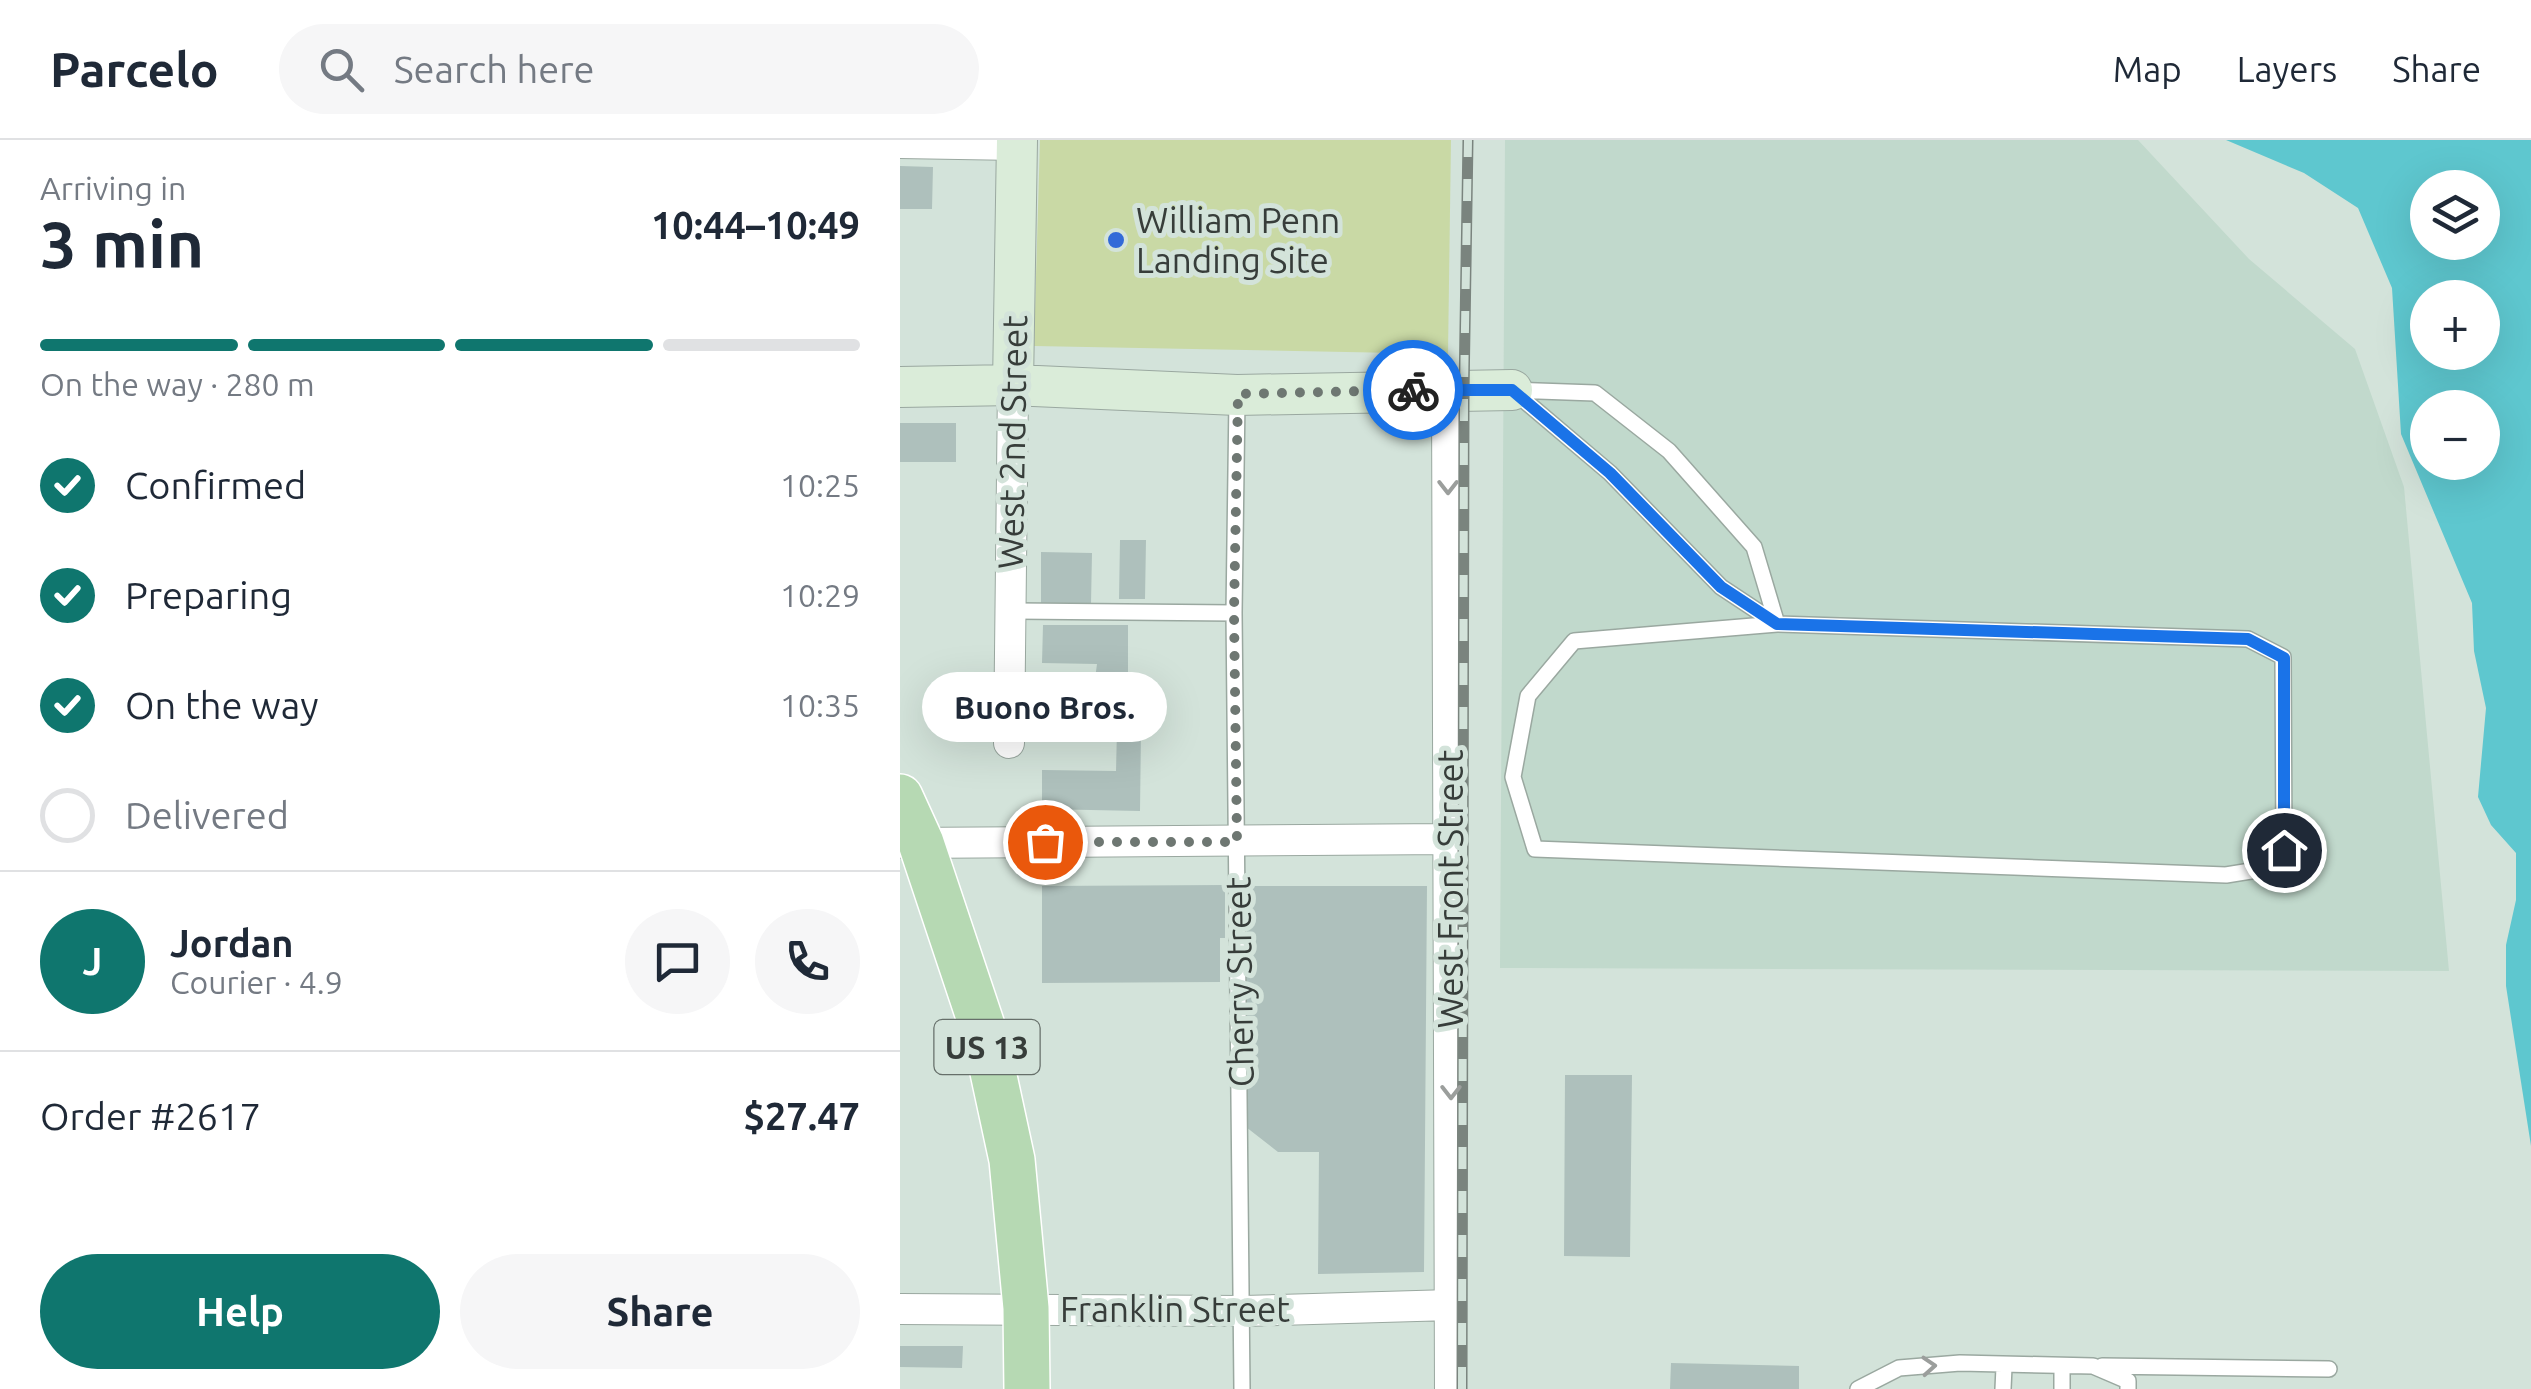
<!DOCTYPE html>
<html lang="en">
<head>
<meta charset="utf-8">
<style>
	body { margin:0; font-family:Ubuntu,sans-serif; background:#f6f6f7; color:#1f2937; height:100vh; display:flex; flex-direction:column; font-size:38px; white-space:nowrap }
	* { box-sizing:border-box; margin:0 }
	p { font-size:32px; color:#747a83 }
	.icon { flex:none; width:55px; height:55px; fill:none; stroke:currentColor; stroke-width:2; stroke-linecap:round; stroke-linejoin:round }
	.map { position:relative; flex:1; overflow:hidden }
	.drawer { display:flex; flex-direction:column; background:#fff; width:900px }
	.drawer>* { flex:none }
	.controls { position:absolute; left:1510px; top:30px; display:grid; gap:20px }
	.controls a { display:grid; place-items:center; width:90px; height:90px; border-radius:50%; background:#fff; box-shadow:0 10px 40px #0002; font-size:50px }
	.pin { position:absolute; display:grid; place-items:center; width:85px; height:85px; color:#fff; margin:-42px; border:5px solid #fff; border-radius:50%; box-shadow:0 2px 10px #0007 }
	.courier { position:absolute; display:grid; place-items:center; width:100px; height:100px; margin:-50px; border:8px solid #1a73e8; border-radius:50%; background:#fff; color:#222; box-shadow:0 2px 12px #0007 }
	.bubble { position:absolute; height:70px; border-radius:35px; background:#fff; box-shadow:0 10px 40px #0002; font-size:32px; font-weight:700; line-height:70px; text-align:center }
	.summary em { font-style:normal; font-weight:700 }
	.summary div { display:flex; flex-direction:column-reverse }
	.summary { display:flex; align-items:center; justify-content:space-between; height:170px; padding:0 40px }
	h1 { font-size:65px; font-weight:700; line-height:75px }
	.bar { display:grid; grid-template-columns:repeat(4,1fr); gap:15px 10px; align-content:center; height:120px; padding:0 40px }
	.bar i { height:12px; border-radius:8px; background:#e0e1e3 }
	.bar .selected { background:#0f766e }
	.bar p { grid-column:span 4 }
	.line { display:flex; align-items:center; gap:25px; padding:0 40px; border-top:2px solid #e0e1e3 }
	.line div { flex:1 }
	.round { display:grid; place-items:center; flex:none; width:105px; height:105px; border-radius:52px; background:#f6f6f7 }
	ol { padding:0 40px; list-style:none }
	li { display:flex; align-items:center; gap:30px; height:110px }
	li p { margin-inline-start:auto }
	li .icon { padding:10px; border-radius:50%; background:#0f766e; color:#fff; stroke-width:4 }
	li:last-child { color:#747a83 }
	li i { width:55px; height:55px; border:5px solid #e0e1e3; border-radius:50% }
	.button { display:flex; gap:20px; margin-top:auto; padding:20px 40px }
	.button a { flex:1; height:115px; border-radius:60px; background:#0f766e; color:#fff; font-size:40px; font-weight:700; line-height:115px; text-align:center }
	.button a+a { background:#f6f6f7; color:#1f2937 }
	header { display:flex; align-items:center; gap:60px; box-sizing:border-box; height:140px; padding:0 50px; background:#fff; border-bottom:2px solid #e0e1e3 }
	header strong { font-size:48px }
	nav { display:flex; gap:55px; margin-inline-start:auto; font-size:35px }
	.search { width:700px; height:90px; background:#f6f6f7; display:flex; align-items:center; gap:25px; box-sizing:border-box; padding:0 35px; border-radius:55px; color:#747a83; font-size:38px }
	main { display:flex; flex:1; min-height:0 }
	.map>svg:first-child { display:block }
	.built { fill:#c1d9cc }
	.green { fill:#c9d9a5 }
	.water { fill:#5ec7cf; fill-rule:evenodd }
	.building { fill:#aec0bc }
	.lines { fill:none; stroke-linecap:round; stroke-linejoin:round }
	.lane-casing { stroke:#9aa8a0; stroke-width:18 }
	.street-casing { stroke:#9aa8a0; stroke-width:32 }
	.secondary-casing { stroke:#9aa8a0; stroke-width:42 }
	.primary-casing { stroke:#fff; stroke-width:48 }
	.lane { stroke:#fff; stroke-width:15 }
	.street { stroke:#fff; stroke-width:30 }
	.secondary { stroke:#daecd9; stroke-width:40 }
	.primary { stroke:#b6d9b3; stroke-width:45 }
	.rail-casing { stroke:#7a847e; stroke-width:11 }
	.rail { stroke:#d3e3da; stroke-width:8; stroke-dasharray:22; stroke-linecap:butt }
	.oneway { stroke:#9b9e9c }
	.done { stroke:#6e7772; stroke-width:10; stroke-dasharray:0 18 }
	.route { stroke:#1a73e8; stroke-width:12 }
	.poi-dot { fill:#326ad8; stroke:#d3e3da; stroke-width:4 }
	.labels { text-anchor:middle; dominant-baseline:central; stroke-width:10; stroke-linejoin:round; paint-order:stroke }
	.shield { fill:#d3e3da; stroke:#666f6a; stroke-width:2.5 }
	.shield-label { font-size:32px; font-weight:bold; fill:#373d3a }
	.poi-label { font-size:35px; fill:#373d3a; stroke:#d3e3da; text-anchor:start }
	.street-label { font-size:35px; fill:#373d3a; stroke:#d3e3da }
</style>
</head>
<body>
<header>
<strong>Parcelo</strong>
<div class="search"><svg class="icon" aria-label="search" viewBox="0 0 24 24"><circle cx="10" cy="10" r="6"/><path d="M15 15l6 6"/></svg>Search here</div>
<nav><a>Map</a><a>Layers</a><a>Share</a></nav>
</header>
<main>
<section class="drawer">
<div class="summary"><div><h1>3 min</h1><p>Arriving in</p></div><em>10:44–10:49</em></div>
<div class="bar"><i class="selected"></i><i class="selected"></i><i class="selected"></i><i></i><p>On the way · 280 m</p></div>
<ol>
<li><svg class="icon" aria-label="check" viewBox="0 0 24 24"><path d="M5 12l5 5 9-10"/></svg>Confirmed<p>10:25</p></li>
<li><svg class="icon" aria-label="check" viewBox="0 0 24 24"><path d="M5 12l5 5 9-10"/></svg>Preparing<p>10:29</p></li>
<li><svg class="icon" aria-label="check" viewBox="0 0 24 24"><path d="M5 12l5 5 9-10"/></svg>On the way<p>10:35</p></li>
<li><i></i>Delivered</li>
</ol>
<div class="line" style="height:180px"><b class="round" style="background:#0f766e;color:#fff">J</b><div><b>Jordan</b><p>Courier · 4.9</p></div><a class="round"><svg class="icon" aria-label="chat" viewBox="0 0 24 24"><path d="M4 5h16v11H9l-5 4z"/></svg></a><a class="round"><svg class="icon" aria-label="phone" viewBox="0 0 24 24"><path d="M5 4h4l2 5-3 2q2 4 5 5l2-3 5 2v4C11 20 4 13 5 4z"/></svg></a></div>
<div class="line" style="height:130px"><div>Order #2617</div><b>$27.47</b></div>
<div class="button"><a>Help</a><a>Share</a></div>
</section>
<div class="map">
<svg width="1631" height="1249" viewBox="0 0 1631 1249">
	<rect width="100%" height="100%" fill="#d3e3da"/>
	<path class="built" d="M605,0H1238L1349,119L1455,209L1504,347L1549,831L600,828Z"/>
	<path class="green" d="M140,0H551L548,214L134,206Z"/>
	<path class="water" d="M1326,0H1631V1006L1606,846V805L1616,760V713L1591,685L1578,657L1586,568L1574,511L1572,463L1501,294L1492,148L1458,68L1404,33ZM1528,48H1582V102H1528ZM1528,158H1582V212H1528ZM1528,268H1582V322H1528Z"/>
	<path class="building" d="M0,26L33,27L32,69H0Z
		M0,283H56V322H0Z
		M220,400H246L245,459H219Z
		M141,412L192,413L191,464H141Z
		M143,485H228V536L195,539L197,524L142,523Z
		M217,589L241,590L240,671L142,669V630L216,631Z
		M325,745V798H320V842L142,843V746Z
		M347,746H527L524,1132L418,1134L419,1012H378L346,987Z
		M665,935H732L730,1117L664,1116Z
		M0,1206H63L62,1228L0,1227Z
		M771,1223L899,1226V1249H770Z"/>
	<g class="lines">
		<defs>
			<path id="lane" d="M612,250L695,253L769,311L854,407L877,484L821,447L710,333Z
				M337,259L334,473L342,1249
				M109,471L334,473
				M877,484L1348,499L1383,517L1384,710L1363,729L1326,735L635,709L613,637L628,556L674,501Z
				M1202,1226L1429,1229
				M958,1249L999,1228L1060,1223L1193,1226L1228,1241V1249
				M1103,1249L1104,1227
				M1162,1249V1226"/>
			<path id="street" d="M0,3L117,5
				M547,250L550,1249
				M109,603L113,245
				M4,703L550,699
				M0,1169L344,1171L551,1165"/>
			<path id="secondary" d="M113,245L117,0
				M0,247L113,245L337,255L612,250"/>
			<path id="primary" d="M0,657L21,703L85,895L112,1020L126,1168L127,1249"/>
		</defs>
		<use href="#lane" class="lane-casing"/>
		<use href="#street" class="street-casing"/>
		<use href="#secondary" class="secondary-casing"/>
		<use href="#primary" class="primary-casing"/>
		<use href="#lane" class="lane"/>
		<use href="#street" class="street"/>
		<use href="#secondary" class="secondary"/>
		<use href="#primary" class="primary"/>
		<defs>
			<path id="rail" d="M562,1249L564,251L568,0"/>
		</defs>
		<use href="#rail" class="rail-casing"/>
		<use href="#rail" class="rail"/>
	</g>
	<defs><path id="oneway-chevron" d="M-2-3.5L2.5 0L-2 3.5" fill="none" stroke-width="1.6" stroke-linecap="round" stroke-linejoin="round" transform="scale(2.5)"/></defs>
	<g class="oneway">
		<use href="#oneway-chevron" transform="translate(548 347) rotate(90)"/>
		<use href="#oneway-chevron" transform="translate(551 952) rotate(90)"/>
		<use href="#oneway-chevron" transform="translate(1029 1226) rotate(-4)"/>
	</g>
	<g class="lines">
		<path class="done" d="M145,702H337L334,472L338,254L513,250"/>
		<path class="route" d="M513,250H612L710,333L821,447L877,484L1348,499L1384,518V710"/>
	</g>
	<circle class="poi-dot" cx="216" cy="100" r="10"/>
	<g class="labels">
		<rect class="shield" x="34.5" y="880" width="105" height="54" rx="8"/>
		<g class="shield-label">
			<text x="87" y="907">US 13</text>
		</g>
		<g class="poi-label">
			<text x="236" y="80">William Penn<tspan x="236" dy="40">Landing Site</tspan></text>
		</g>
		<g class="street-label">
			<text transform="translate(112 302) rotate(-89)">West 2nd Street</text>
			<text transform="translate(550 749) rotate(-90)">West Front Street</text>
			<text transform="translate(339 842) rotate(-91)">Cherry Street</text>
			<text x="275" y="1169">Franklin Street</text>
		</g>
	</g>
</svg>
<div class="controls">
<a><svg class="icon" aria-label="layers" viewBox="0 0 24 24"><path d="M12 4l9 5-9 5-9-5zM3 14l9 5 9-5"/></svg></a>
<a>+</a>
<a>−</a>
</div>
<div class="pin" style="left:145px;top:702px;background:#ea580c"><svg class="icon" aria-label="bag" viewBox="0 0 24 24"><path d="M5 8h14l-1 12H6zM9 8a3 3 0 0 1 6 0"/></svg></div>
<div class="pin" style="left:1384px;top:710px;background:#1f2937"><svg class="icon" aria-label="home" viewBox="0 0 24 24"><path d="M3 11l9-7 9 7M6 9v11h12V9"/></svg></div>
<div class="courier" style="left:513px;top:250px"><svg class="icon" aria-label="bike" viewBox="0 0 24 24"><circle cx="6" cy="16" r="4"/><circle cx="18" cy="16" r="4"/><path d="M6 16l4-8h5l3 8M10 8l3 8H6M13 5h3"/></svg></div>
<div class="bubble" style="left:22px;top:532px;width:245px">Buono Bros.</div>
</div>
</main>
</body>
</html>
